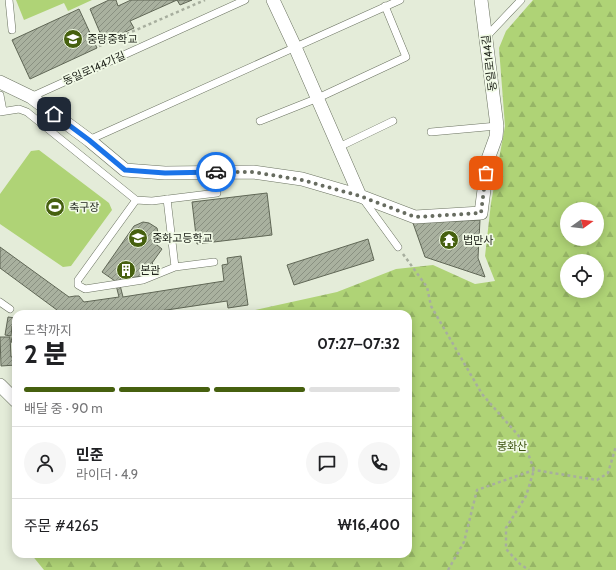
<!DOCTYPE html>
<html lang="ko">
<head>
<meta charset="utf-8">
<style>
	body { margin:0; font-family:Cabin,"Noto Sans KR",sans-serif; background:#f6f6f6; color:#202124; height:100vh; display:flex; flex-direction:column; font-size:15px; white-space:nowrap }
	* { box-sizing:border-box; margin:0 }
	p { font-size:13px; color:#757577 }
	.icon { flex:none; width:22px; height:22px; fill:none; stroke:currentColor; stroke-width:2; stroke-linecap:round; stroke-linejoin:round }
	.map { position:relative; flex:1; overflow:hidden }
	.side { position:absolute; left:12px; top:310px; width:400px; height:248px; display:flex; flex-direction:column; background:#fff; border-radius:12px; box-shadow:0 2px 10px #0003 }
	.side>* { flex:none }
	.needle { width:26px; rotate:75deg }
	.fabs { position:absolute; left:560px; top:202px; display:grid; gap:8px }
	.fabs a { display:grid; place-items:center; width:44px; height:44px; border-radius:50%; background:#fff; box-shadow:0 2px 10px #0003; font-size:20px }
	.pin { position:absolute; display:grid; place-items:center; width:34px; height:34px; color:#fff; margin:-17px; border-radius:8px; box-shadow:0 2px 6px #0006 }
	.courier { position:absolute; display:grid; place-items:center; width:40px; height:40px; margin:-20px; border:3px solid #1a73e8; border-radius:50%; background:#fff; color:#222; box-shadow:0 1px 5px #0007 }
	.headline em { font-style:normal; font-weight:800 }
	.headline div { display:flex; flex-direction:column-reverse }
	.headline { display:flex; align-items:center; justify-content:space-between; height:68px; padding:0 12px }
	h1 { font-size:26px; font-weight:800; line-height:30px }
	.bar { display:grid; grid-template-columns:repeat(4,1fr); gap:6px 4px; align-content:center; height:48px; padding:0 12px }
	.bar i { height:5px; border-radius:3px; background:#e0e0e0 }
	.bar .on { background:#46600f }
	.bar p { grid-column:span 4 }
	.line { display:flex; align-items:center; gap:10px; padding:0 12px; border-top:1px solid #e0e0e0 }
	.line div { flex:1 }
	.round { display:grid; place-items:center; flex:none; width:42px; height:42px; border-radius:21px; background:#f6f6f6 }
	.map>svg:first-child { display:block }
	.forest { fill:url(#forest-firs); fill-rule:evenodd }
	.pitch { fill:#afd376 }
	.building { fill:url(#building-hatch); stroke:#606756 }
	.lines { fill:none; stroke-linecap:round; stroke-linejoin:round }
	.service-casing { stroke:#6b7361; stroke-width:8 }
	.minor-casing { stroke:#6b7361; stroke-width:14 }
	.path { stroke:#a7ae9e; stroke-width:2.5; stroke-dasharray:3 3; stroke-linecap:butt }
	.service { stroke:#fff; stroke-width:7 }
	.minor { stroke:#fff; stroke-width:13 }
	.done { stroke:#676c60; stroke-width:4; stroke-dasharray:0 7.2 }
	.route { stroke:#1a73e8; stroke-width:5 }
	.labels { text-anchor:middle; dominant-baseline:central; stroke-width:3.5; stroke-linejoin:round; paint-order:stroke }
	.poi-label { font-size:11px; fill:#23271f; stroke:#f1fae6; text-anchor:start }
	.street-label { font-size:11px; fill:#23271f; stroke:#f1fae6 }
	.park-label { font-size:11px; fill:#3b510e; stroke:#f1fae6 }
</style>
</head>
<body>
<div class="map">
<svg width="616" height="570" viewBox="0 0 616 570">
	<defs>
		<pattern id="forest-firs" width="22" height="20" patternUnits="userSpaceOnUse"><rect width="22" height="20" fill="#afd376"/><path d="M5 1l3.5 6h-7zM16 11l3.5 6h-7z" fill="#96b566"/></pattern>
		<pattern id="building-hatch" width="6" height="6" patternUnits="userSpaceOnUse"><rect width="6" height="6" fill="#a9b19f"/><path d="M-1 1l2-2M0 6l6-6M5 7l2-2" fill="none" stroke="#899081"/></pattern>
	</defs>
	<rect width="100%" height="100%" fill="#e4ecd9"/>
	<path class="forest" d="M533,0H616V570H44L31,554H408V314H237L337,292L396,269L433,265L475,284L495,281L485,256L491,203L505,126L499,48L506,31ZM567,209H597V239H567ZM567,261H597V291H567Z"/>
	<path class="pitch" d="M16,0H92L68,11L64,3L24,20Z
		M39,150L109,203L112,210L71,266L63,267L0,224V194L31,151Z"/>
	<path class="building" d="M109,0H116L118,6L131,0H177L130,21L134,28L104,42L90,9Z
		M177,0H192L180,5Z
		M79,9L97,48L30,79L12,40Z
		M267,193L272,235L197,244L192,202Z
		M480,220L478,258L485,277L425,257L413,223Z
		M143,222L149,223L157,228L159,237L157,245L162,249L152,263L153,264L147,272L148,275L124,279L122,277L119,281L123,297L224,281L222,265L228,264L227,258L241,256L248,305L228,308L227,301L140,314H80V312L73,314L68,310L65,314H54L57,310L0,268V247L69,297L75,296H79L84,302L119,297L115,281L102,272L134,226Z
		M368,239L374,260L294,285L287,265Z
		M8,317L16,318V327L12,326L11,336L5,335Z
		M14,328L16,329V343L11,342Z
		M0,337H10L11,357L16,356V365L1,366Z"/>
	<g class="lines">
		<defs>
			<path id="service" d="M9,0L12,30
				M486,37L521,0
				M0,95L3,111
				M31,97L245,0
				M0,112L19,109L27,112L136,200L78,280V285L85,289L143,280L175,267L214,262
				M260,121L318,98L406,57L385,6
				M431,132L497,126
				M89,140L400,0
				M339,147L393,121
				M167,199L175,267
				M363,199L398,247
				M136,200L152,201L217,193
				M0,302L10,309"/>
			<path id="minor" d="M273,0L295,47L360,196
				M0,82L31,97L89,140L125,170L165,173L253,172L302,179L360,196L415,217L481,213L488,159L496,137L497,126L481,0
				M0,385L16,401"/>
		</defs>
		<use href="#service" class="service-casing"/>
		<use href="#minor" class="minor-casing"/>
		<path class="path" d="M99,46L205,0
			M403,254L427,287L431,306L482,394L524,442L534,470L526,496L506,528V549L520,564L529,570
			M448,570L464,542L477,490L534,470L597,480L608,473L616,446"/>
		<use href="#service" class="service"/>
		<use href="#minor" class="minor"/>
	</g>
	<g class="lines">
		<path class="done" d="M216,172H253L302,180L360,196L415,217L481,213L486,173"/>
		<path class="route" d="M54,114L89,140L125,170L165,173L216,172"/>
	</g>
	<defs>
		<symbol id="school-disc" viewBox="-11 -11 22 22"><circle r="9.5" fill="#46600f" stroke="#f1fae6"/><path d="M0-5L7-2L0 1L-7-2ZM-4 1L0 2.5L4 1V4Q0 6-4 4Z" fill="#fff"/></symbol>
		<symbol id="stadium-disc" viewBox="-11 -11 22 22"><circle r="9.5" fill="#46600f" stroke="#f1fae6"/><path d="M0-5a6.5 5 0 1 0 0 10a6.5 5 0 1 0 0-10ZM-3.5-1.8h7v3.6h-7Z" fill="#fff"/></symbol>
		<symbol id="temple-disc" viewBox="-11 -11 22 22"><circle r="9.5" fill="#46600f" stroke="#f1fae6"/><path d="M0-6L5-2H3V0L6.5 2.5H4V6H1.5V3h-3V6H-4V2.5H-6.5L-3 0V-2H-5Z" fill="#fff"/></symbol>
		<symbol id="building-disc" viewBox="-11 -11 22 22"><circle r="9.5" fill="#46600f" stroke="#f1fae6"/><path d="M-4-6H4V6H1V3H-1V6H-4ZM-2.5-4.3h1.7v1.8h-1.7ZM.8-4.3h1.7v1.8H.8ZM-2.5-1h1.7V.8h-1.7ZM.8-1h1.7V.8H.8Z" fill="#fff"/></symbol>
	</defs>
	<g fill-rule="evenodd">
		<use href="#school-disc" x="62" y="28" width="22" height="22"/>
		<use href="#stadium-disc" x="44" y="196" width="22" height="22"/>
		<use href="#school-disc" x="127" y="227" width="22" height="22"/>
		<use href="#temple-disc" x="438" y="229" width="22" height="22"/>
		<use href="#building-disc" x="115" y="259" width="22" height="22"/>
	</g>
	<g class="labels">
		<g class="poi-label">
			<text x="87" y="39">중랑중학교</text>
			<text x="69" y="207">축구장</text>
			<text x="152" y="238">중화고등학교</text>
			<text x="463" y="240">법만사</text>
			<text x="140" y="270">본관</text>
		</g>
		<g class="street-label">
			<text transform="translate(489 63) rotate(-97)">동일로144길</text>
			<text transform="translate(94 68) rotate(-24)">동일로144가길</text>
		</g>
		<g class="park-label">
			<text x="512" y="446">봉화산</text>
		</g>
	</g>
</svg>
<div class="fabs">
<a><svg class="needle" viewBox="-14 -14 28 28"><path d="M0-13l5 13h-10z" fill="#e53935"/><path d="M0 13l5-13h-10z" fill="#757577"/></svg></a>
<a><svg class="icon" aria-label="locate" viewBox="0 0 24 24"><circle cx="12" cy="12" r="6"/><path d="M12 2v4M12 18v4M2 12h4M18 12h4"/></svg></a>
</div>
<div class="pin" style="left:486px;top:173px;background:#ea580c"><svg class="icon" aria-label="bag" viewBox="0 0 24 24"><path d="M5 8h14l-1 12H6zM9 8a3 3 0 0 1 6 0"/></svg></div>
<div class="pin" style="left:54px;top:114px;background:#1f2937"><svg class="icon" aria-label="home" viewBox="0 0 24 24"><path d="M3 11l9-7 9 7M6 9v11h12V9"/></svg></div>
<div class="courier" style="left:216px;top:172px"><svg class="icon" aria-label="car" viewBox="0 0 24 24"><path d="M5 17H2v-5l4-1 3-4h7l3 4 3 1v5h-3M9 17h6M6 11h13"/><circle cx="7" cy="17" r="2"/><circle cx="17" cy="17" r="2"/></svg></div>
<section class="side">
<div class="headline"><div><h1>2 분</h1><p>도착까지</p></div><em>07:27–07:32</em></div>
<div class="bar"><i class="on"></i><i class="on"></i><i class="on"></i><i></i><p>배달 중 · 90 m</p></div>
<div class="line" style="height:72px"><a class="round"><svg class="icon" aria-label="person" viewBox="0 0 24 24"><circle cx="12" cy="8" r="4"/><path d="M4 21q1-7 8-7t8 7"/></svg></a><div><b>민준</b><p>라이더 · 4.9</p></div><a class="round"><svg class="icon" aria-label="chat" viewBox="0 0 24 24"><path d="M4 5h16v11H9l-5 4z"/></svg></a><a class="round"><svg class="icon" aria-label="phone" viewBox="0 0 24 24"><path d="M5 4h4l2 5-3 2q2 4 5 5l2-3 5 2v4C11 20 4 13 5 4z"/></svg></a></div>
<div class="line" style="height:52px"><div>주문 #4265</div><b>₩16,400</b></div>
</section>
</div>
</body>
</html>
